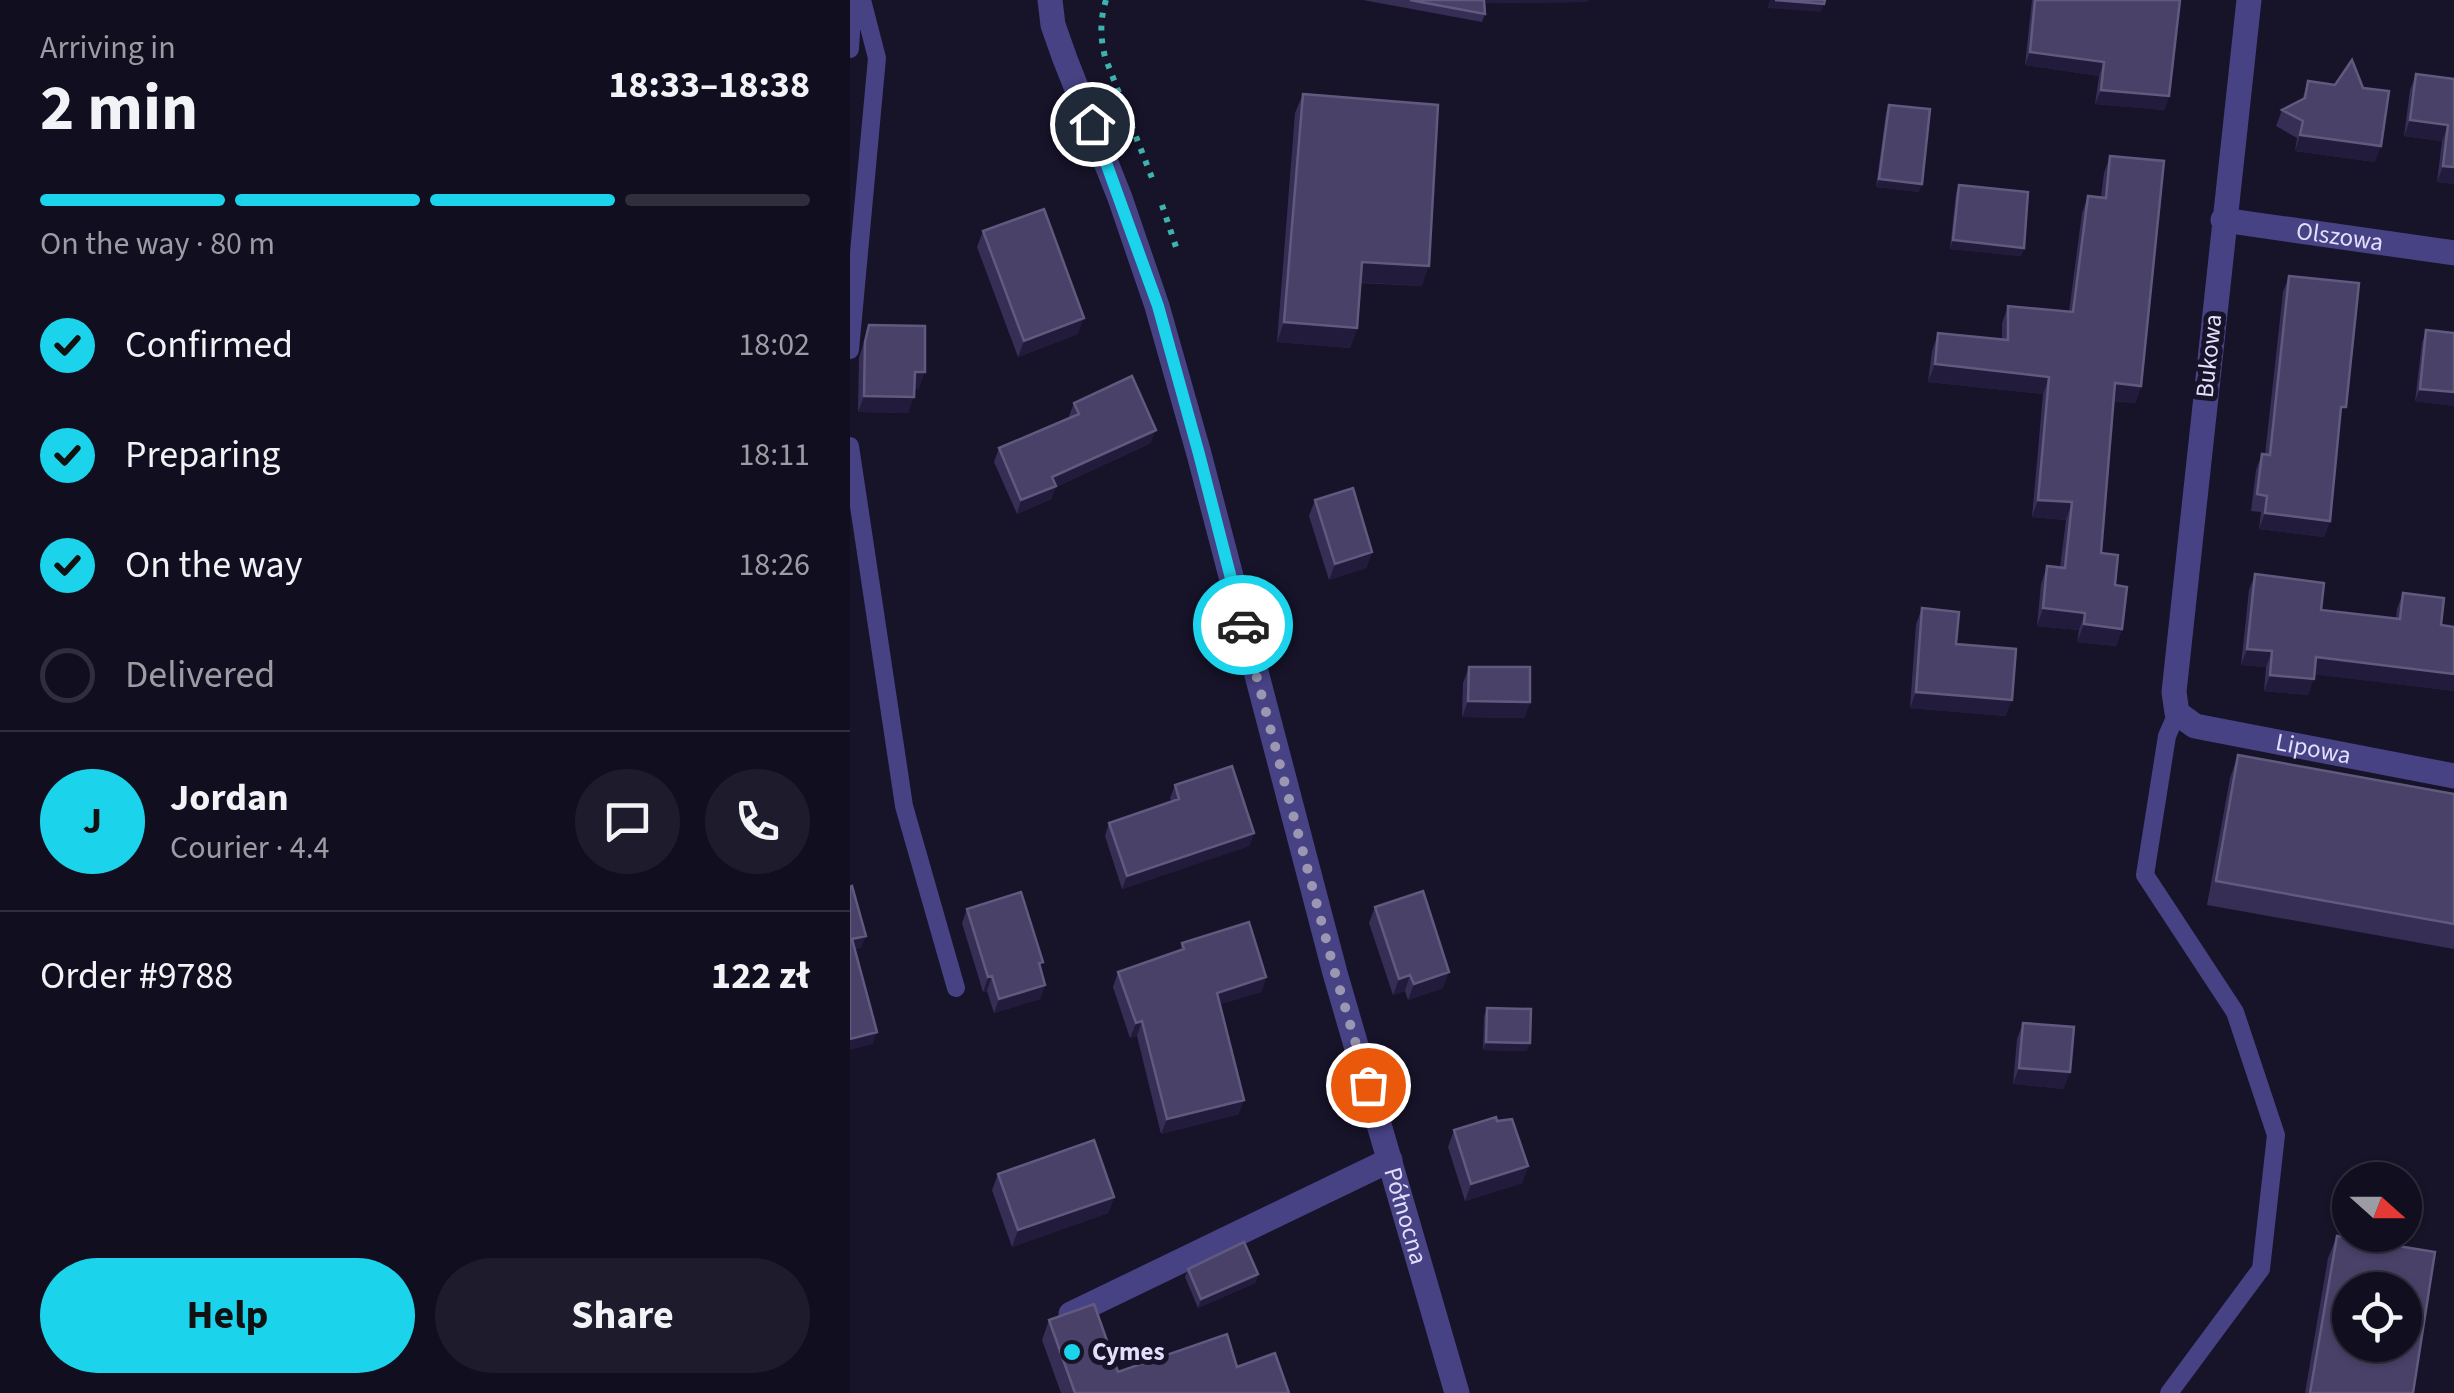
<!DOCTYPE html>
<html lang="en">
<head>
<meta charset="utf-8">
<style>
	body { margin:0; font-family:"Source Sans 3",sans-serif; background:#1e1c2c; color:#f1f3f6; height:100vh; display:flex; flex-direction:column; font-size:38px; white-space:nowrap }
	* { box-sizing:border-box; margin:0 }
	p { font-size:32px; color:#9c9ca4 }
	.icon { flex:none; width:55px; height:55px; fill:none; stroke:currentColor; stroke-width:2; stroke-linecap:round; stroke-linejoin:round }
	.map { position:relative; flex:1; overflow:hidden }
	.drawer { display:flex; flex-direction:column; background:#110e1f; width:850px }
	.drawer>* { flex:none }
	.needle { width:65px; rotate:111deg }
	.fabs { position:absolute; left:1482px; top:1162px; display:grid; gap:20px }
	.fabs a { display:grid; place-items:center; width:90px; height:90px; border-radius:50%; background:#110e1f; box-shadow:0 2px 8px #0004,0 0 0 2px #302e3d; font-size:50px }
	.pin { position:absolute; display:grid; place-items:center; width:85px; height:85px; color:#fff; margin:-42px; border:5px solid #fff; border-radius:50%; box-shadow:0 2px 10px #0007 }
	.courier { position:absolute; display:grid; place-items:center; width:100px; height:100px; margin:-50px; border:8px solid #1bd3eb; border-radius:50%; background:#fff; color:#222; box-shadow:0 2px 12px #0007 }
	.head em { font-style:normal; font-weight:700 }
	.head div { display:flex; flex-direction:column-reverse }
	.head { display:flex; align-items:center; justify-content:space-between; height:170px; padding:0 40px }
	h1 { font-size:65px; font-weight:700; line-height:75px }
	.bar { display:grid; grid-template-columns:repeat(4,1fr); gap:15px 10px; align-content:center; height:120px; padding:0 40px }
	.bar i { height:12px; border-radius:8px; background:#302e3d }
	.bar .current { background:#1bd3eb }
	.bar p { grid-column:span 4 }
	.line { display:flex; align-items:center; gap:25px; padding:0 40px; border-top:2px solid #302e3d }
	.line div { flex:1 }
	.round { display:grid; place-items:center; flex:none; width:105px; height:105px; border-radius:52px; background:#1e1c2c }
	ol { padding:0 40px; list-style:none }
	li { display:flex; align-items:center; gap:30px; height:110px }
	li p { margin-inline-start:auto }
	li .icon { padding:10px; border-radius:50%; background:#1bd3eb; color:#111; stroke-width:4 }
	li:last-child { color:#9c9ca4 }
	li i { width:55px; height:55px; border:5px solid #302e3d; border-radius:50% }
	.cta { display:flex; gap:20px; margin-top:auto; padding:20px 40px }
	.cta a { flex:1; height:115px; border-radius:60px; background:#1bd3eb; color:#111; font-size:40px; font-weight:700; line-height:115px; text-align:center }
	.cta a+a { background:#1e1c2c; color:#f1f3f6 }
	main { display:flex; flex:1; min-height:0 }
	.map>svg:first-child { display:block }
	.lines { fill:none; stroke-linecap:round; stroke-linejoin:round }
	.path { stroke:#3cb3ae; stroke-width:6; stroke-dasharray:5 8; stroke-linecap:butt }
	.service { stroke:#464284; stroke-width:18 }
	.minor { stroke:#464284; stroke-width:25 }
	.tertiary { stroke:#464284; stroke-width:25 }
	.wall { fill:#372e56 }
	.shaded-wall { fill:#221b3c }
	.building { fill:#494167; stroke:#615a7f; stroke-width:2.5; fill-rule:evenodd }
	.done { stroke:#9b97b2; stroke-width:10; stroke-dasharray:0 18 }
	.route { stroke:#1bd3eb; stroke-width:12 }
	.poi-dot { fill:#1bd3eb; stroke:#171329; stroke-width:4 }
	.labels { text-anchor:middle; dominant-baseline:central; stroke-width:10; stroke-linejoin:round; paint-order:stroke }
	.street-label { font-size:25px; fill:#e2defc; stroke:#171329 }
	.poi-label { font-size:25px; font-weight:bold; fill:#e2defc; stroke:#171329; text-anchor:start }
</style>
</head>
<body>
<main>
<section class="drawer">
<div class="head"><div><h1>2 min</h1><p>Arriving in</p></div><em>18:33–18:38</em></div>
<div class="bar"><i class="current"></i><i class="current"></i><i class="current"></i><i></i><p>On the way · 80 m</p></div>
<ol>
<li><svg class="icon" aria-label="check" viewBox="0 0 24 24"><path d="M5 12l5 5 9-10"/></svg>Confirmed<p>18:02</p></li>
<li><svg class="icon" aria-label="check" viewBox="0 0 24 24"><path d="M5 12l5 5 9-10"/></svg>Preparing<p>18:11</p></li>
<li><svg class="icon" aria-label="check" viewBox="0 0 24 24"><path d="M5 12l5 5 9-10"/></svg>On the way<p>18:26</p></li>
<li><i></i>Delivered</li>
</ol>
<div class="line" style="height:180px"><b class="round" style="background:#1bd3eb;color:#111">J</b><div><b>Jordan</b><p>Courier · 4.4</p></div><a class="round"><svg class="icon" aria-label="chat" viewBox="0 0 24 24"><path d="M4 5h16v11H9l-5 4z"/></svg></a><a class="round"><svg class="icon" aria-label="phone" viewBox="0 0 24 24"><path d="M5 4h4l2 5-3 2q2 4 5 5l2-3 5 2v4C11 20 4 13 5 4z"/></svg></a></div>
<div class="line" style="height:130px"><div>Order #9788</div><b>122 zł</b></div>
<div class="cta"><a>Help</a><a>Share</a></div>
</section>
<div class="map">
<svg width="1604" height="1393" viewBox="0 0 1604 1393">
	<rect width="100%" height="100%" fill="#171329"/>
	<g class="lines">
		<path class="path" d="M256,0C250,20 250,36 255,57L304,183
			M312,205L327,250"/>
		<path class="service" d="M0,49L3,0
			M0,350L27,58L12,0
			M0,446L54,806L106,988
			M1319,1393L1411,1269L1426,1135L1385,1012L1295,875L1317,736L1327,713"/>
		<g class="minor">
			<path id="s1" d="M1399,0L1324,692L1327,713L1345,726L1604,776"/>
			<path id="s2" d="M1373,220L1604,253"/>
			<path d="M221,1314L540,1160"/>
		</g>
		<path class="tertiary" id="s3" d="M200,0L203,25L215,59L270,198L307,306L349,454L485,973L607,1393"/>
	</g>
	<path class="wall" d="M513,0H738L737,2L634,3L635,14L632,22Z
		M1182,0H1330L1319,96L1314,110L1245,104L1249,76L1175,65Z
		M1566,74L1604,79V184L1587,182L1592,141L1554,136L1560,90Z
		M1458,81L1525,162L1445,151L1447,138L1426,126L1432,110L1452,100Z
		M453,94L572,286L511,283L507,328L500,348L427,342L445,113Z
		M1039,105L1069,192L1026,187L1036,113Z
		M1260,156L1291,386L1285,403L1263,401L1251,553L1265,585L1272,629L1266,646L1227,642L1229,630L1187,626L1191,584L1197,566L1210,568L1216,520L1182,517L1193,394L1078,382L1082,351L1088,333L1152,340V323L1158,306L1219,312L1232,213L1238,196L1251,197L1254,173Z
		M1109,185L1174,248L1171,256L1100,249L1106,193Z
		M133,231L228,334L168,357L127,247Z
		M1439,276L1490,423L1480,521L1474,537L1409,529L1411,512L1401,511L1406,470L1412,454L1415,455L1433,292Z
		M19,325L69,389L65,388L58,413L8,412L9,358Z
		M1576,330L1604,333V406L1565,401L1572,343Z
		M224,403L301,443L206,487L201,499L167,514L144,462L149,448L220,418L219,416Z
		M465,500L522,552L516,568L479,580L459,516Z
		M1405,574L1471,610L1546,618L1547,609L1553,593L1591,625L1604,691L1464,674L1458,695L1414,691L1416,667L1391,665L1399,590Z
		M1072,608L1106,644L1156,716L1060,708L1066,624Z
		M619,667L680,702L674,718L612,717L613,683Z
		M1388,755L1604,794V949L1357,905L1380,778Z
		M325,785L404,833L399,846L272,889L255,836L259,823L322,802L320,798Z
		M525,907L593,988L558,1000L555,991L543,995L519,923Z
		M117,909L190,967L195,985L190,999L144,1013L137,991L133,992L112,923Z
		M332,943L416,977L411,992L370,1004L389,1114L311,1134L287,1036L280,1038L263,987L268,972L330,950Z
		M637,1008L677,1051L633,1050L634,1016Z
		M1173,1023L1214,1089L1163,1084L1167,1039Z
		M604,1130L678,1166L672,1183L615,1201L598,1147Z
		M148,1174L264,1197L258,1213L162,1247L142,1190Z
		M1487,1236L1563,1393H1455L1478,1258Z
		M338,1269L408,1274L405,1283L348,1308L335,1277Z
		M199,1320L268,1372L387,1367L439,1393H211L192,1340Z"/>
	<path class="shaded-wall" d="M632,0H738L737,2L631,3Z
		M920,0L974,4L971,12L917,8Z
		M1180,52L1254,62L1249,76L1175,65Z
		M1251,90L1319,96L1314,110L1245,104Z
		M1560,120L1598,125L1592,141L1554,136Z
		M1450,135L1531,146L1525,162L1445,151Z
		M1593,166L1604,167V184L1587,182Z
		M1029,179L1072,184L1069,192L1026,187Z
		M1103,240L1174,248L1171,256L1100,249Z
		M512,262L579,266L572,286L505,282Z
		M234,318L228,334L168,357L174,341Z
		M434,322L507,328L500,348L427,342Z
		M1085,364L1199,377L1193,394L1078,382Z
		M65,372H75L69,389L59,388Z
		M1265,383L1291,386L1285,403L1258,400Z
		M1570,389L1604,392V406L1565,401Z
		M14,396L64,397L58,413L8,412Z
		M306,430L301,443L206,487L201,499L167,514L171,500L202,477Z
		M1188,500L1222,502L1216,520L1182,517Z
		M1415,513L1480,521L1474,537L1409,529Z
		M522,552L516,568L479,580L485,564Z
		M1193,608L1235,613L1229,630L1187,626Z
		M1234,624L1272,629L1266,646L1227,642Z
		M1397,649L1422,651L1416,667L1391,665Z
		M1466,657L1604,674V691L1460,674Z
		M1420,675L1464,679L1458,695L1414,691Z
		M1066,692L1162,700L1156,716L1060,708Z
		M618,701L680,702L674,718L612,717Z
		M404,833L399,846L272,889L277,876Z
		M16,936L11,948L0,951L2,939Z
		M599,972L593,988L558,1000L564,984Z
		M560,975L555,991L543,995L549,979Z
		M142,976L137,991L133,992L138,977Z
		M416,977L411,992L362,1007L367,993Z
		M195,985L190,999L144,1013L149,999Z
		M292,1021L287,1036L280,1038L286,1023Z
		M27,1032L23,1044L0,1050V1039Z
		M636,1042L680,1043L677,1051L633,1050Z
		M1169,1068L1220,1072L1214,1089L1163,1084Z
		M394,1100L389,1114L311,1134L317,1119Z
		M678,1166L672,1183L615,1201L621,1184Z
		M264,1197L258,1213L162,1247L168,1230Z
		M408,1274L405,1283L348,1308L351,1299Z"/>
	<path class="building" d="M560,0H634L635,14Z
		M925,0H975L974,4Z
		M1185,0H1330L1319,96L1251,90L1254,62L1180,52Z
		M1502,60L1513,88L1539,91L1531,146L1450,135L1453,121L1432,110L1455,98L1458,81L1485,85Z
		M1566,74L1604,79V167L1593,166L1598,125L1560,120Z
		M453,94L588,105L579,266L512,262L507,328L434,322Z
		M1039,105L1080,109L1072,184L1029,179Z
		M1260,156L1314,161L1291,386L1265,383L1251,553L1268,555L1265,585L1277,587L1272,629L1234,624L1235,613L1193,608L1197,566L1215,568L1222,502L1188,500L1199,377L1085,364L1088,333L1158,340V306L1223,312L1238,196L1256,198Z
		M1109,185L1178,192L1174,248L1103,240Z
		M194,209L234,318L174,341L133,231Z
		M1439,276L1509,283L1496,407H1491L1480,521L1415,513L1417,496L1407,494L1412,454L1420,455Z
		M19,325L75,326V372H65L64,397L14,396L15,342Z
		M1576,330L1604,333V392L1570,389Z
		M282,376L306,430L202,477L206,486L171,500L149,448L229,414L224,403Z
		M503,488L522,552L485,564L465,500Z
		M1405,574L1474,583L1471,610L1550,619L1553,593L1594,598L1591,625L1604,627V674L1466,657L1464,679L1420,675L1422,651L1397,649Z
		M1072,608L1109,612L1106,644L1166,649L1162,700L1066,692Z
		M619,667H680V702L618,701Z
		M1388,755L1604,794V924L1366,881Z
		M382,766L404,833L277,876L259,823L329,799L325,785Z
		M2,886L16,936L2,939L27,1032L0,1039V887Z
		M573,891L599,972L564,984L560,975L549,979L525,907Z
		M171,892L193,962L189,963L195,985L149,999L142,976L138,977L117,909Z
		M399,922L416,977L367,993L394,1100L317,1119L292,1021L286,1023L268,972L334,949L332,943Z
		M637,1008L681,1009L680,1043L636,1042Z
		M1173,1023L1224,1027L1220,1072L1169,1068Z
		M646,1117L647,1121L662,1119L678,1166L621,1184L604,1130Z
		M244,1140L264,1197L168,1230L148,1174Z
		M1487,1236L1585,1252L1563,1393H1460ZM1500,1290H1555V1345H1500Z
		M394,1242L408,1274L351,1299L338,1269Z
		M244,1304L268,1372L377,1334L387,1367L425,1353L439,1393H225L199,1320Z"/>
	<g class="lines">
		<path class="done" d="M393,625L485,973L518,1085"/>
		<path class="route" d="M242,124L308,306L349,454L393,625"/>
	</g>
	<circle class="poi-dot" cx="222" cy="1352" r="10"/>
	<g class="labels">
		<g class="street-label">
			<text stroke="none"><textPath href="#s2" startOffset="118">Olszowa</textPath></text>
			<text transform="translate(1359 356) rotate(-84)">Bukowa</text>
			<text stroke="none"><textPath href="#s1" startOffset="860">Lipowa</textPath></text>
			<text stroke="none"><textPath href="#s3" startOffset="1268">Północna</textPath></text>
		</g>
		<g class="poi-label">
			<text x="242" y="1352">Cymes</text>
		</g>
	</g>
</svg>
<div class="fabs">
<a><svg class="needle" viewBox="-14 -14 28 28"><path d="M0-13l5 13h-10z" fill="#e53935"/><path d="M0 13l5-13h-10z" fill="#9c9ca4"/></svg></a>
<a><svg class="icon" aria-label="locate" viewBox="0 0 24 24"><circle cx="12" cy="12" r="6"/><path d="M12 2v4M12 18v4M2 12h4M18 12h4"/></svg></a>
</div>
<div class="pin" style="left:518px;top:1085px;background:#ea580c"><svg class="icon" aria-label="bag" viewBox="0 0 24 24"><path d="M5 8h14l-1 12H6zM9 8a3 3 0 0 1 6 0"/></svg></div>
<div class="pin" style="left:242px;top:124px;background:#1f2937"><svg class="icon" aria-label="home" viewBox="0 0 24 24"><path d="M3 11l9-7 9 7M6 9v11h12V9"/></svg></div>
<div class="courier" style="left:393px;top:625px"><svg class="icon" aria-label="car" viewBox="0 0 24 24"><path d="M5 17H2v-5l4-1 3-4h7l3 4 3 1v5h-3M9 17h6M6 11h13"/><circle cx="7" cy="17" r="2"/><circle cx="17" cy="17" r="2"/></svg></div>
</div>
</main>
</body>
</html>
